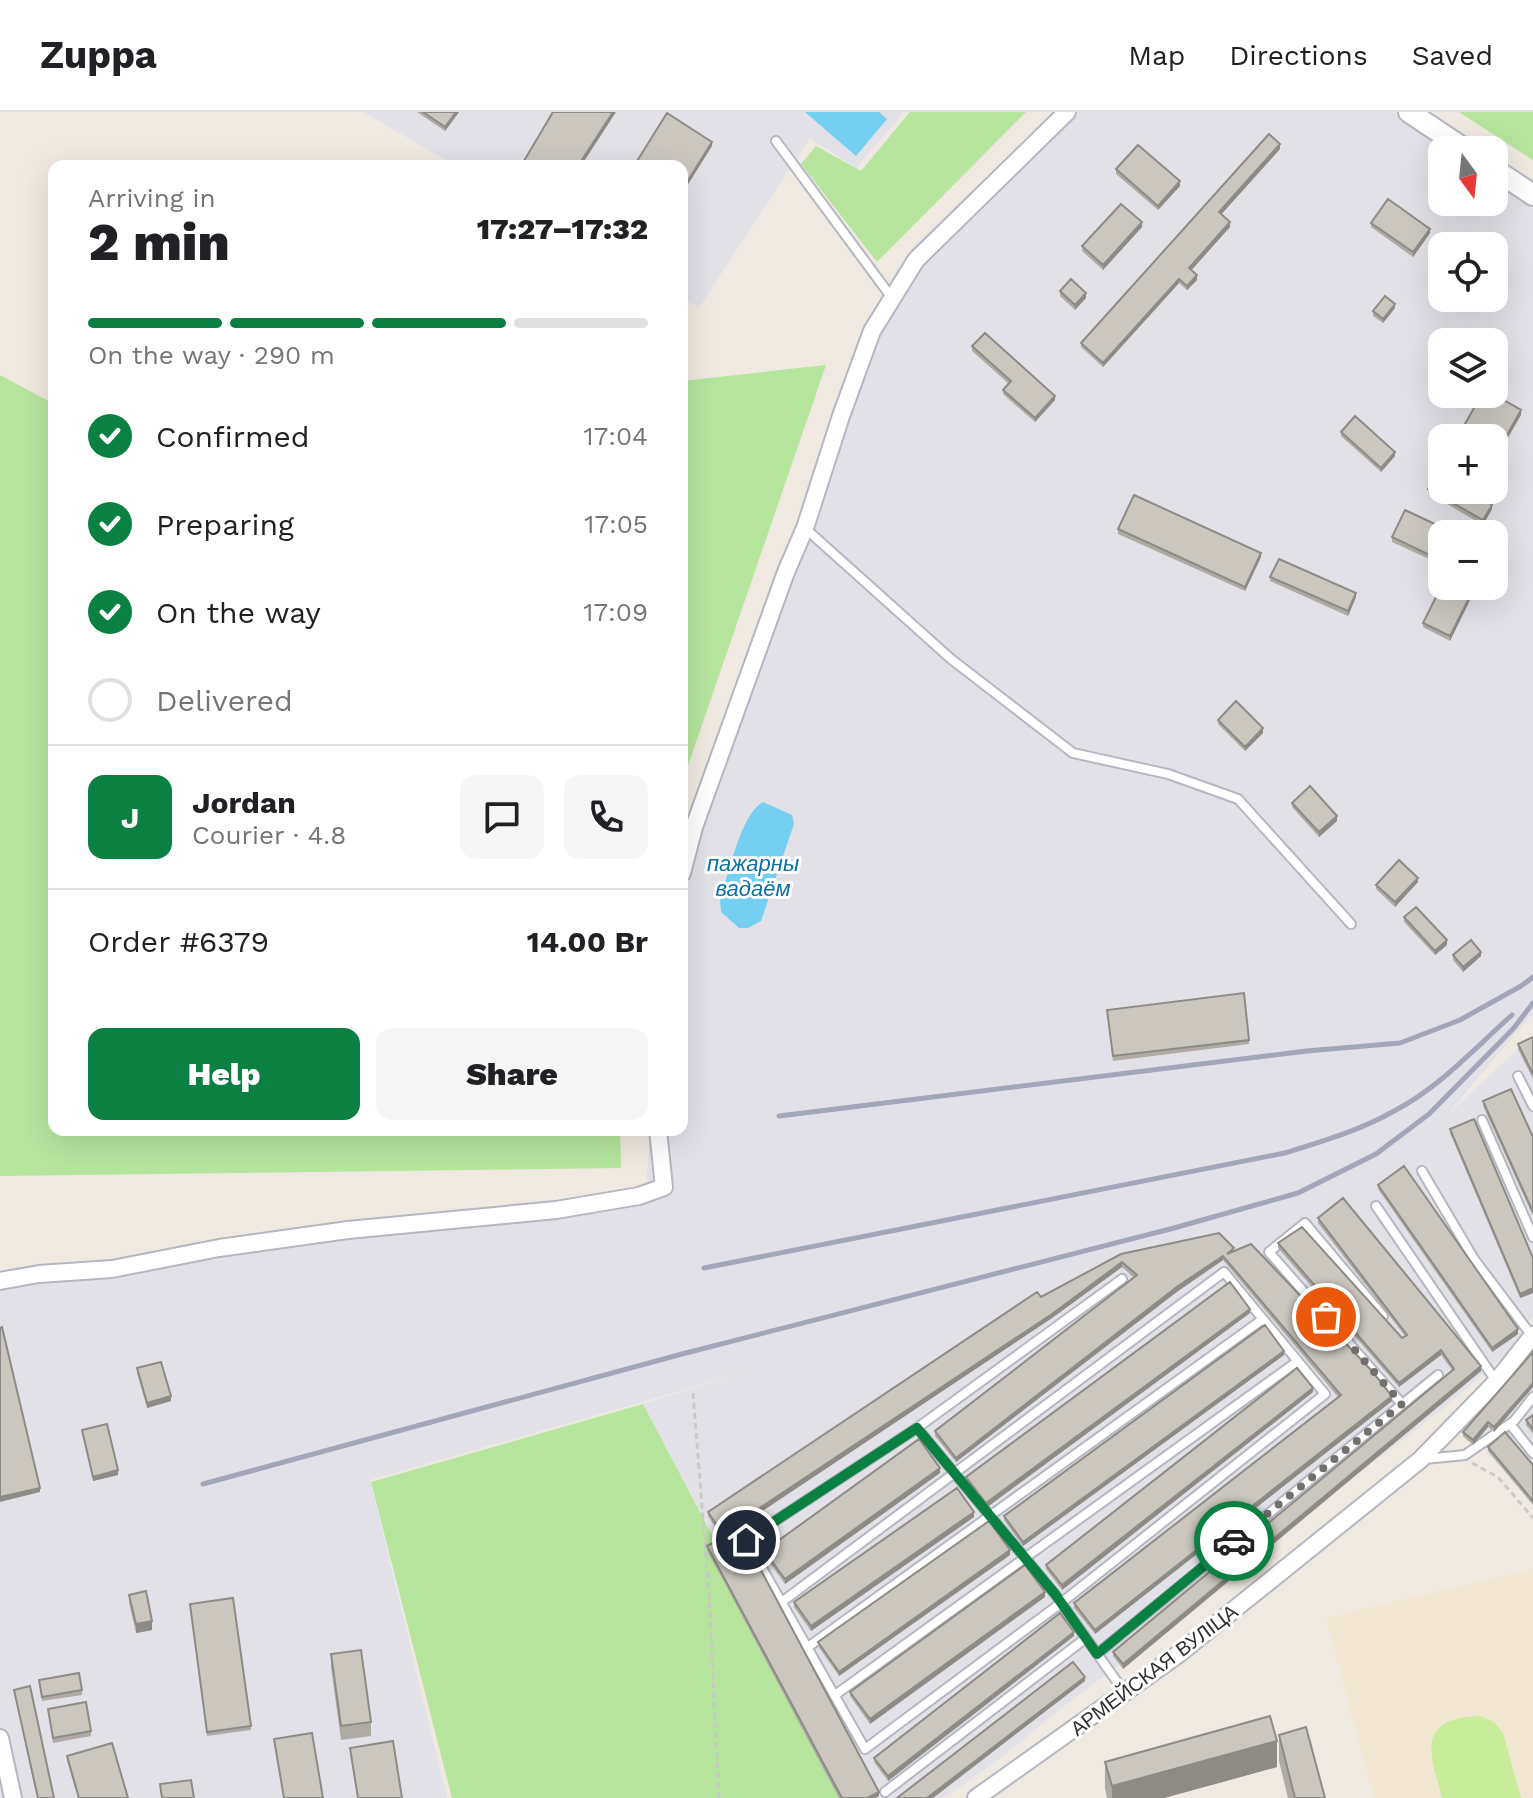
<!DOCTYPE html>
<html lang="en">
<head>
<meta charset="utf-8">
<style>
	body { margin:0; font-family:"Work Sans",sans-serif; background:#f6f6f6; color:#202124; height:100vh; display:flex; flex-direction:column; font-size:30px; white-space:nowrap }
	* { box-sizing:border-box; margin:0 }
	p { font-size:26px; color:#757577 }
	.icon { flex:none; width:44px; height:44px; fill:none; stroke:currentColor; stroke-width:2; stroke-linecap:round; stroke-linejoin:round }
	.map { position:relative; flex:1; overflow:hidden }
	.details { position:absolute; left:48px; top:48px; width:640px; height:976px; display:flex; flex-direction:column; background:#fff; border-radius:16px; box-shadow:0 8px 32px #0002 }
	.details>* { flex:none }
	.needle { width:52px; rotate:165deg }
	.tools { position:absolute; left:1428px; top:24px; display:grid; gap:16px }
	.tools a { display:grid; place-items:center; width:80px; height:80px; border-radius:16px; background:#fff; box-shadow:0 8px 32px #0002; font-size:40px }
	.pin { position:absolute; display:grid; place-items:center; width:68px; height:68px; color:#fff; margin:-34px; border:4px solid #fff; border-radius:50%; box-shadow:0 2px 8px #0007 }
	.courier { position:absolute; display:grid; place-items:center; width:80px; height:80px; margin:-40px; border:6px solid #0b8043; border-radius:50%; background:#fff; color:#222; box-shadow:0 2px 10px #0007 }
	.head em { font-style:normal; font-weight:800 }
	.head div { display:flex; flex-direction:column-reverse }
	.head { display:flex; align-items:center; justify-content:space-between; height:136px; padding:0 40px }
	h1 { font-size:52px; font-weight:800; line-height:60px }
	.bar { display:grid; grid-template-columns:repeat(4,1fr); gap:12px 8px; align-content:center; height:96px; padding:0 40px }
	.bar i { height:10px; border-radius:6px; background:#e0e0e0 }
	.bar .selected { background:#0b8043 }
	.bar p { grid-column:span 4 }
	.line { display:flex; align-items:center; gap:20px; padding:0 40px; border-top:2px solid #e0e0e0 }
	.line div { flex:1 }
	.round { display:grid; place-items:center; flex:none; width:84px; height:84px; border-radius:16px; background:#f6f6f6 }
	ol { padding:0 40px; list-style:none }
	li { display:flex; align-items:center; gap:24px; height:88px }
	li p { margin-inline-start:auto }
	li .icon { padding:8px; border-radius:50%; background:#0b8043; color:#fff; stroke-width:4 }
	li:last-child { color:#757577 }
	li i { width:44px; height:44px; border:4px solid #e0e0e0; border-radius:50% }
	.action { display:flex; gap:16px; margin-top:auto; padding:16px 40px }
	.action a { flex:1; height:92px; border-radius:16px; background:#0b8043; color:#fff; font-size:32px; font-weight:800; line-height:92px; text-align:center }
	.action a+a { background:#f6f6f6; color:#202124 }
	header { display:flex; align-items:center; gap:48px; box-sizing:border-box; height:112px; padding:0 40px; background:#fff; border-bottom:2px solid #e0e0e0 }
	header strong { font-size:38px }
	nav { display:flex; gap:44px; margin-inline-start:auto; font-size:28px }
	.map>svg:first-child { display:block }
	.industrial { fill:#e3e1e8; fill-rule:evenodd }
	.education { fill:#f0e6d1 }
	.green { fill:#b6e59e }
	.pitch { fill:#c9ec9a }
	.water { fill:#75cff0 }
	.lines { fill:none; stroke-linecap:round; stroke-linejoin:round }
	.service-casing { stroke:#b4b7c1; stroke-width:12 }
	.minor-casing { stroke:#b4b7c1; stroke-width:20 }
	.tertiary-casing { stroke:#b4b7c1; stroke-width:24 }
	.path { stroke:#c9c9c9; stroke-width:3; stroke-dasharray:6 4; stroke-linecap:butt }
	.service { stroke:#fff; stroke-width:8 }
	.minor { stroke:#fff; stroke-width:16 }
	.tertiary { stroke:#fff; stroke-width:20 }
	.rail { stroke:#a3a6b8; stroke-width:5 }
	.wall { fill:#afaba4 }
	.shaded-wall { fill:#8e8b86 }
	.building { fill:#cbc7bf; stroke:#8e8b86; stroke-width:2 }
	.done { stroke:#726f6d; stroke-width:8; stroke-dasharray:0 14.4 }
	.route { stroke:#0b8043; stroke-width:10 }
	.labels { text-anchor:middle; dominant-baseline:central; stroke-width:6; stroke-linejoin:round; paint-order:stroke }
	.street-label { font-size:20px; fill:#2e2e2e; stroke:#fff }
	.water-label { font-size:22px; font-style:italic; fill:#0d6fa3; stroke:#fff }
</style>
</head>
<body>
<header>
<strong>Zuppa</strong>
<nav><a>Map</a><a>Directions</a><a>Saved</a></nav>
</header>
<div class="map">
<svg width="1533" height="1686" viewBox="0 0 1533 1686">
	<rect width="100%" height="100%" fill="#efe9e1"/>
	<path class="industrial" d="M363,0H901L903,2L856,56L810,26L699,196L682,186V54H456Z
		M1055,0H1393L1450,38H1442V90H1494V68L1533,95V901L1446,1004L1533,923V1205L1505,1243L1450,1291L1262,1436L1180,1508L1068,1591L992,1653L943,1686H854L643,1292L750,1259L370,1368L447,1686H0V1167L566,1092L646,1075L650,1018H682V778L697,716L842,280L879,188L912,136ZM1442,134H1494V186H1442ZM1442,230H1494V282H1442ZM1442,326H1494V378H1442ZM1442,422H1494V474H1442Z
		M1533,1240V1391L1466,1318Z"/>
	<path class="education" d="M1533,1457V1686H1374L1326,1506Z"/>
	<path class="green" d="M910,0H1026L877,150L801,52L816,34L861,59Z
		M1459,0H1533V48Z
		M826,253L682,671V269Z
		M0,263L54,292V1018H620L621,1056L0,1064Z
		M643,1292L851,1686H452L371,1370Z"/>
	<path class="pitch" d="M1480,1604L1494,1610L1503,1621L1521,1686H1442C1430,1642 1415,1606 1480,1604Z"/>
	<path class="water" d="M805,0H879L887,7L856,44Z
		M763,690L792,703L794,712L761,809L748,816H739L721,800L720,788C728,764 741,701 763,690Z"/>
	<g class="lines">
		<defs>
			<path id="service" d="M776,29L892,186
				M806,417L951,547L1073,641L1168,662L1238,687L1351,812
				M1518,964L1533,994
				M1482,1008L1533,1125
				M1422,1059L1474,1147L1532,1224
				M1376,1094L1496,1269
				M1383,1204L1305,1111L1269,1140L1402,1292
				M1510,1312L1533,1341
				M917,1316L1055,1482L1125,1581
				M1425,1347L1465,1343L1514,1309L1533,1285
				M783,1489L1224,1160L1325,1282L1061,1491L865,1637L746,1428L917,1316L1122,1167
				M808,1535L1263,1207
				M1097,1542L1438,1263
				M835,1583L1298,1249
				M885,1680L1086,1526"/>
			<path id="minor" d="M682,761L694,715L786,460L805,416L841,304L872,219L916,148L1067,0
				M0,1169L39,1162L112,1157L219,1136L348,1118L556,1098L639,1084L664,1075L658,1018
				M0,1626L13,1686
				M976,1686L1180,1541L1420,1348L1496,1270L1533,1223"/>
			<path id="tertiary" d="M1409,0L1466,38
				M1494,57L1533,83"/>
		</defs>
		<use href="#service" class="service-casing"/>
		<use href="#minor" class="minor-casing"/>
		<use href="#tertiary" class="tertiary-casing"/>
		<path class="path" d="M693,1281L709,1483L719,1686
			M1472,1351L1498,1365L1533,1406"/>
		<use href="#service" class="service"/>
		<use href="#minor" class="minor"/>
		<use href="#tertiary" class="tertiary"/>
		<path class="rail" d="M779,1004L1307,939L1400,931L1460,908L1521,874L1533,865
			M704,1156L1285,1041C1324,1029 1361,1018 1396,998C1441,974 1475,936 1512,903
			M203,1372L682,1242L1174,1116L1298,1081L1376,1042L1429,1002L1513,917L1533,891"/>
	</g>
	<path class="wall" d="M417,0H459L445,19Z
		M1280,37L1221,102L1230,115L1191,158L1197,168L1187,178L1179,171L1103,255L1081,235V231Z
		M1116,57L1180,74L1158,98L1116,62Z
		M1371,111L1430,121L1413,145L1371,115Z
		M1142,115L1103,158L1082,139V134Z
		M1060,179L1086,186L1075,198L1060,184Z
		M1395,196L1383,211L1373,204V199Z
		M972,234L1055,288L1035,310L1003,282V278L1009,272L972,239Z
		M1341,320L1395,344L1381,360L1341,324Z
		M1428,377L1478,378L1475,383L1492,397L1483,413L1428,381Z
		M1118,417L1261,445L1245,479L1118,422Z
		M1442,422V453L1392,430V425Z
		M1270,465L1356,485L1348,504L1270,469Z
		M1470,488L1450,529L1423,515V511Z
		M1218,608L1263,621L1245,639L1218,612Z
		M1292,691L1337,709L1319,725L1292,695Z
		M1418,770L1395,795L1376,777V773Z
		M1404,805L1447,833L1435,843L1404,810Z
		M1453,843L1481,844L1463,860L1453,848Z
		M1107,903L1249,928V932L1113,949Z
		M1533,925V967L1518,937V932Z
		M1483,989L1533,1025V1104L1483,994Z
		M1450,1017L1533,1146V1181L1520,1186L1450,1021Z
		M1378,1073L1518,1222L1492,1240L1378,1077Z
		M1318,1106L1481,1259L1123,1557L1113,1544V1540L1452,1258L1441,1243L1399,1275L1278,1136V1131L1402,1226L1405,1224L1318,1111Z
		M1234,1139L1392,1289L1095,1522L1074,1496V1491L1338,1285L1223,1148L1178,1179L956,1350L935,1324V1319L1134,1166L1122,1155L1052,1206L722,1426L708,1404V1400L1041,1185L1121,1142Z
		M1250,1201L986,1396L966,1369V1365Z
		M1533,1240V1275L1494,1320L1488,1315L1473,1333L1463,1324V1320Z
		M1284,1243L1023,1434L1004,1408V1404Z
		M137,1256L171,1289L147,1296L137,1261Z
		M1313,1280L1062,1478L1046,1457V1453Z
		M1533,1303V1322L1526,1313V1308Z
		M82,1318L118,1363L93,1369Z
		M1488,1335L1533,1353V1393L1488,1339Z
		M940,1361L785,1472L764,1443V1439Z
		M974,1405L811,1519L794,1495V1490Z
		M707,1434L879,1684L875,1686H839L707,1438Z
		M1010,1443L839,1564L818,1534V1530Z
		M129,1483L152,1518L136,1521L129,1491Z
		M1045,1485L870,1612L850,1584V1580Z
		M190,1492L251,1614V1618L207,1624Z
		M1074,1524L888,1669L874,1650V1646Z
		M331,1542L371,1610V1624L341,1628L331,1555Z
		M39,1568L82,1578V1583L42,1589Z
		M14,1578L54,1686H37Z
		M48,1597L91,1619V1624L53,1631Z
		M1279,1623L1325,1686H1288L1279,1649Z
		M67,1644L128,1686H78L67,1649Z
		M1105,1650L1277,1655L1164,1686H1107L1105,1676Z"/>
	<path class="shaded-wall" d="M456,0H459L445,19V15Z
		M613,0H616L581,54H578Z
		M712,30V34L682,82V78Z
		M1280,32V37L1219,105V100Z
		M1180,69V74L1158,98V94Z
		M1142,110V115L1103,158V153Z
		M1230,110V115L1189,161V156Z
		M1430,117V121L1413,145V140Z
		M1197,163V168L1187,178V174Z
		M1179,167V171L1103,255V251Z
		M1086,181V186L1075,198V193Z
		M1395,192V196L1383,211V207Z
		M1055,284V288L1035,310V306Z
		M1521,298V303L1494,350V346Z
		M1395,340V344L1381,360V356Z
		M1492,393V397L1483,413V408Z
		M1261,441V445L1245,479V475Z
		M1356,481V485L1348,504V499Z
		M1470,484V488L1450,529V524Z
		M1263,616V621L1245,639V635Z
		M1337,704V709L1319,725V720Z
		M1418,766V770L1395,795V790Z
		M1447,828V833L1435,843V839Z
		M1481,840V844L1463,860V855Z
		M1223,1144V1148L1178,1179L956,1350V1346L1178,1174Z
		M1122,1150V1155L1052,1206L722,1426V1421Z
		M1533,1176V1181L1520,1186V1182Z
		M1250,1197V1201L986,1396V1391Z
		M1518,1217V1222L1492,1240V1236Z
		M1441,1238V1243L1399,1275V1271Z
		M1284,1239V1243L1023,1434V1430Z
		M1481,1254V1259L1123,1557V1552Z
		M1533,1271V1275L1494,1320V1315Z
		M1313,1276V1280L1062,1478V1473Z
		M171,1284V1289L147,1296V1291Z
		M1392,1284V1289L1095,1522V1518Z
		M1488,1310V1315L1473,1333V1328Z
		M940,1356V1361L785,1472V1467Z
		M118,1358V1363L93,1369V1365Z
		M40,1376V1380L0,1390V1385Z
		M974,1400V1405L811,1519V1514Z
		M1010,1438V1443L839,1564V1560Z
		M1045,1480V1485L870,1612V1607Z
		M152,1509V1518L136,1521V1512Z
		M1074,1520V1524L888,1669V1664Z
		M1085,1565V1569L933,1686H927Z
		M1277,1629V1655L1164,1686H1112V1674Z
		M879,1680V1684L875,1686H867Z"/>
	<path class="building" d="M423,0H456L445,15Z
		M553,0H613L578,54H521Z
		M667,1L712,30L682,78V54H634Z
		M1269,22L1280,32L1219,100L1230,110L1189,156L1197,163L1187,174L1179,167L1103,251L1081,231Z
		M1138,33L1180,69L1158,94L1116,57Z
		M1388,87L1430,117L1413,140L1371,111Z
		M1121,92L1142,110L1103,153L1082,134Z
		M1071,167L1086,181L1075,193L1060,179Z
		M1385,184L1395,192L1383,207L1373,199Z
		M985,221L1055,284L1035,306L1003,278L1011,269L972,234Z
		M1482,282H1493L1521,298L1494,346V326H1457Z
		M1355,304L1395,340L1381,356L1341,320Z
		M1442,352V378H1475L1473,382L1492,393L1483,408L1428,377Z
		M1134,383L1261,441L1245,475L1118,417Z
		M1405,398L1456,422H1442V449L1392,425Z
		M1279,447L1356,481L1348,499L1270,465Z
		M1442,473V474H1450L1470,484L1450,524L1423,511Z
		M1236,589L1263,616L1245,635L1218,608Z
		M1310,674L1337,704L1319,720L1292,691Z
		M1399,748L1418,766L1395,790L1376,773Z
		M1416,795L1447,828L1435,839L1404,805Z
		M1471,828L1481,840L1463,855L1453,843Z
		M1244,881L1249,928L1113,944L1107,898Z
		M1533,925V962L1518,932Z
		M1511,977L1533,1025V1100L1483,989Z
		M1474,1007L1533,1146V1176L1520,1182L1450,1017Z
		M1404,1054L1518,1217L1492,1236L1378,1073Z
		M1343,1086L1481,1254L1123,1552L1113,1540L1454,1257L1441,1238L1399,1271L1278,1131L1302,1115L1402,1226L1407,1223L1318,1106Z
		M1219,1121L1234,1136L1227,1142L1251,1132L1371,1258L1392,1284L1095,1518L1074,1491L1341,1283L1223,1144L1178,1174L956,1346L935,1319L1137,1163L1122,1150L1052,1202L722,1421L708,1400L1037,1180L1041,1185L1121,1142Z
		M1230,1170L1250,1197L986,1391L966,1365Z
		M1265,1213L1284,1239L1023,1430L1004,1404Z
		M2,1215L40,1376L0,1385V1216Z
		M1533,1240V1271L1494,1315L1488,1310L1473,1328L1463,1320Z
		M161,1250L171,1284L147,1291L137,1256Z
		M1297,1256L1313,1276L1062,1473L1046,1453Z
		M1533,1303V1317L1526,1308Z
		M107,1312L118,1358L93,1365L82,1318Z
		M1505,1320L1533,1353V1389L1488,1335Z
		M919,1327L940,1356L785,1467L764,1439Z
		M957,1376L974,1400L811,1514L794,1490Z
		M989,1409L1010,1438L839,1560L818,1530Z
		M739,1417L879,1680L867,1686H842L707,1434Z
		M1025,1453L1045,1480L870,1607L850,1580Z
		M146,1479L152,1509L136,1512L129,1483Z
		M233,1486L251,1614L207,1620L190,1492Z
		M1060,1501L1074,1520L888,1664L874,1646Z
		M361,1538L371,1610L341,1614L331,1542Z
		M1073,1550L1085,1565L927,1686H897Z
		M79,1561L82,1578L42,1585L39,1568Z
		M30,1574L54,1686H38L14,1578Z
		M86,1590L91,1619L53,1626L48,1597Z
		M1270,1604L1277,1629L1112,1674L1105,1650Z
		M1306,1615L1325,1686H1295L1279,1623Z
		M312,1621L323,1686H284L274,1627Z
		M393,1629L402,1686H358L350,1636Z
		M112,1631L128,1686H79L67,1644Z
		M191,1668L194,1686H162L160,1672Z"/>
	<g class="lines">
		<path class="done" d="M1234,1429L1402,1292L1326,1205"/>
		<path class="route" d="M746,1428L917,1316L1055,1482L1097,1542L1234,1429"/>
	</g>
	<g class="labels">
		<g class="street-label">
			<text transform="translate(1154 1558) rotate(-37)">АРМЕЙСКАЯ ВУЛІЦА</text>
		</g>
		<g class="water-label">
			<text x="753" y="751">пажарны<tspan x="753" dy="25">вадаём</tspan></text>
		</g>
	</g>
</svg>
<div class="tools">
<a><svg class="needle" viewBox="-14 -14 28 28"><path d="M0-13l5 13h-10z" fill="#e53935"/><path d="M0 13l5-13h-10z" fill="#757577"/></svg></a>
<a><svg class="icon" aria-label="locate" viewBox="0 0 24 24"><circle cx="12" cy="12" r="6"/><path d="M12 2v4M12 18v4M2 12h4M18 12h4"/></svg></a>
<a><svg class="icon" aria-label="layers" viewBox="0 0 24 24"><path d="M12 4l9 5-9 5-9-5zM3 14l9 5 9-5"/></svg></a>
<a>+</a>
<a>−</a>
</div>
<div class="pin" style="left:1326px;top:1205px;background:#ea580c"><svg class="icon" aria-label="bag" viewBox="0 0 24 24"><path d="M5 8h14l-1 12H6zM9 8a3 3 0 0 1 6 0"/></svg></div>
<div class="pin" style="left:746px;top:1428px;background:#1f2937"><svg class="icon" aria-label="home" viewBox="0 0 24 24"><path d="M3 11l9-7 9 7M6 9v11h12V9"/></svg></div>
<div class="courier" style="left:1234px;top:1429px"><svg class="icon" aria-label="car" viewBox="0 0 24 24"><path d="M5 17H2v-5l4-1 3-4h7l3 4 3 1v5h-3M9 17h6M6 11h13"/><circle cx="7" cy="17" r="2"/><circle cx="17" cy="17" r="2"/></svg></div>
<section class="details">
<div class="head"><div><h1>2 min</h1><p>Arriving in</p></div><em>17:27–17:32</em></div>
<div class="bar"><i class="selected"></i><i class="selected"></i><i class="selected"></i><i></i><p>On the way · 290 m</p></div>
<ol>
<li><svg class="icon" aria-label="check" viewBox="0 0 24 24"><path d="M5 12l5 5 9-10"/></svg>Confirmed<p>17:04</p></li>
<li><svg class="icon" aria-label="check" viewBox="0 0 24 24"><path d="M5 12l5 5 9-10"/></svg>Preparing<p>17:05</p></li>
<li><svg class="icon" aria-label="check" viewBox="0 0 24 24"><path d="M5 12l5 5 9-10"/></svg>On the way<p>17:09</p></li>
<li><i></i>Delivered</li>
</ol>
<div class="line" style="height:144px"><b class="round" style="background:#0b8043;color:#fff">J</b><div><b>Jordan</b><p>Courier · 4.8</p></div><a class="round"><svg class="icon" aria-label="chat" viewBox="0 0 24 24"><path d="M4 5h16v11H9l-5 4z"/></svg></a><a class="round"><svg class="icon" aria-label="phone" viewBox="0 0 24 24"><path d="M5 4h4l2 5-3 2q2 4 5 5l2-3 5 2v4C11 20 4 13 5 4z"/></svg></a></div>
<div class="line" style="height:104px"><div>Order #6379</div><b>14.00 Br</b></div>
<div class="action"><a>Help</a><a>Share</a></div>
</section>
</div>
</body>
</html>
